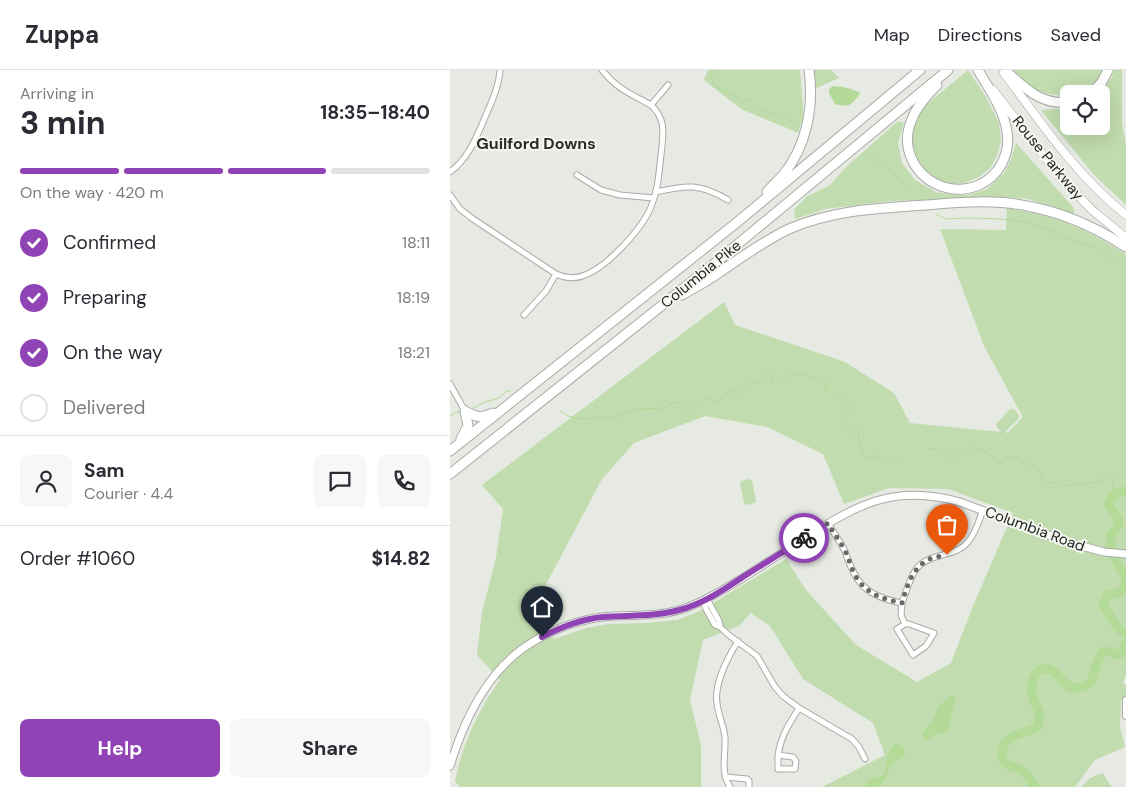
<!DOCTYPE html>
<html lang="en">
<head>
<meta charset="utf-8">
<style>
	body { margin:0; font-family:"DM Sans",sans-serif; background:#f7f7f7; color:#2b2b33; height:100vh; display:flex; flex-direction:column; font-size:19px; white-space:nowrap }
	* { box-sizing:border-box; margin:0 }
	p { font-size:16px; color:#7c7c81 }
	.icon { flex:none; width:28px; height:28px; fill:none; stroke:currentColor; stroke-width:2; stroke-linecap:round; stroke-linejoin:round }
	.map { position:relative; flex:1; overflow:hidden }
	.details { display:flex; flex-direction:column; background:#fff; width:450px }
	.details>* { flex:none }
	.controls { position:absolute; left:610px; top:15px; display:grid; gap:10px }
	.controls a { display:grid; place-items:center; width:50px; height:50px; border-radius:8px; background:#fff; box-shadow:0 5px 20px #0002; font-size:25px }
	.pin { position:absolute; display:grid; place-items:center; width:42px; height:42px; color:#fff; margin:-51px -21px; border-radius:50% 50% 50% 0; rotate:-45deg; box-shadow:0 0 5px #0007 }
	.pin .icon { rotate:45deg }
	.courier { position:absolute; display:grid; place-items:center; width:50px; height:50px; margin:-25px; border:4px solid #8f43b4; border-radius:50%; background:#fff; color:#222; box-shadow:0 1px 6px #0007 }
	.head em { font-style:normal; font-weight:700 }
	.head div { display:flex; flex-direction:column-reverse }
	.head { display:flex; align-items:center; justify-content:space-between; height:85px; padding:0 20px }
	h1 { font-size:32px; font-weight:700; line-height:38px }
	.bar { display:grid; grid-template-columns:repeat(4,1fr); gap:8px 5px; align-content:center; height:60px; padding:0 20px }
	.bar i { height:6px; border-radius:4px; background:#e1e1e2 }
	.bar .active { background:#8f43b4 }
	.bar p { grid-column:span 4 }
	.line { display:flex; align-items:center; gap:12px; padding:0 20px; border-top:1px solid #e1e1e2 }
	.line div { flex:1 }
	.round { display:grid; place-items:center; flex:none; width:52px; height:52px; border-radius:8px; background:#f7f7f7 }
	ol { padding:0 20px; list-style:none }
	li { display:flex; align-items:center; gap:15px; height:55px }
	li p { margin-inline-start:auto }
	li .icon { padding:5px; border-radius:50%; background:#8f43b4; color:#fff; stroke-width:4 }
	li:last-child { color:#7c7c81 }
	li i { width:28px; height:28px; border:2px solid #e1e1e2; border-radius:50% }
	.cta { display:flex; gap:10px; margin-top:auto; padding:10px 20px }
	.cta a { flex:1; height:58px; border-radius:8px; background:#8f43b4; color:#fff; font-size:20px; font-weight:700; line-height:58px; text-align:center }
	.cta a+a { background:#f7f7f7; color:#2b2b33 }
	header { display:flex; align-items:center; gap:30px; box-sizing:border-box; height:70px; padding:0 25px; background:#fff; border-bottom:1px solid #e1e1e2 }
	header strong { font-size:24px }
	nav { display:flex; gap:28px; margin-inline-start:auto; font-size:18px }
	main { display:flex; flex:1; min-height:0 }
	.map>svg:first-child { display:block }
	.green { fill:#c1dcae; fill-rule:evenodd }
	.water { fill:#b3da97 }
	.lines { fill:none; stroke-linecap:round; stroke-linejoin:round }
	.stream { stroke:#b3da97; stroke-width:1 }
	.river { stroke:#b3da97; stroke-width:9 }
	.minor-casing { stroke:#a8aca5; stroke-width:7 }
	.tertiary-casing { stroke:#a8aca5; stroke-width:8 }
	.secondary-casing { stroke:#a8aca5; stroke-width:9 }
	.primary-casing { stroke:#a8aca5; stroke-width:9 }
	.motorway-casing { stroke:#a8aca5; stroke-width:11 }
	.minor { stroke:#fff; stroke-width:5 }
	.tertiary { stroke:#fff; stroke-width:6 }
	.secondary { stroke:#fff; stroke-width:7 }
	.primary { stroke:#fff; stroke-width:8 }
	.motorway { stroke:#fff; stroke-width:9 }
	.done { stroke:#676a66; stroke-width:5; stroke-dasharray:0 9 }
	.route { stroke:#8f43b4; stroke-width:6 }
	.labels { text-anchor:middle; dominant-baseline:central; stroke-width:4; stroke-linejoin:round; paint-order:stroke }
	.street-label { font-size:15px; fill:#232522; stroke:#f3f7f0 }
	.neighbourhood-label { font-size:16px; font-weight:bold; fill:#292c27; stroke:#f3f7f0 }
</style>
</head>
<body>
<header>
<strong>Zuppa</strong>
<nav><a>Map</a><a>Directions</a><a>Saved</a></nav>
</header>
<main>
<section class="details">
<div class="head"><div><h1>3 min</h1><p>Arriving in</p></div><em>18:35–18:40</em></div>
<div class="bar"><i class="active"></i><i class="active"></i><i class="active"></i><i></i><p>On the way · 420 m</p></div>
<ol>
<li><svg class="icon" aria-label="check" viewBox="0 0 24 24"><path d="M5 12l5 5 9-10"/></svg>Confirmed<p>18:11</p></li>
<li><svg class="icon" aria-label="check" viewBox="0 0 24 24"><path d="M5 12l5 5 9-10"/></svg>Preparing<p>18:19</p></li>
<li><svg class="icon" aria-label="check" viewBox="0 0 24 24"><path d="M5 12l5 5 9-10"/></svg>On the way<p>18:21</p></li>
<li><i></i>Delivered</li>
</ol>
<div class="line" style="height:90px"><a class="round"><svg class="icon" aria-label="person" viewBox="0 0 24 24"><circle cx="12" cy="8" r="4"/><path d="M4 21q1-7 8-7t8 7"/></svg></a><div><b>Sam</b><p>Courier · 4.4</p></div><a class="round"><svg class="icon" aria-label="chat" viewBox="0 0 24 24"><path d="M4 5h16v11H9l-5 4z"/></svg></a><a class="round"><svg class="icon" aria-label="phone" viewBox="0 0 24 24"><path d="M5 4h4l2 5-3 2q2 4 5 5l2-3 5 2v4C11 20 4 13 5 4z"/></svg></a></div>
<div class="line" style="height:65px"><div>Order #1060</div><b>$14.82</b></div>
<div class="cta"><a>Help</a><a>Share</a></div>
</section>
<div class="map">
<svg width="676" height="717" viewBox="0 0 676 717">
	<rect width="100%" height="100%" fill="#e6eae3"/>
	<path class="green" d="M258,0H350L353,36V47L348,63L291,39L254,10Z
		M362,0H381L389,8L364,19Z
		M518,0L536,27L549,53L551,71L547,86L540,98L529,107L515,113L498,114L486,110L473,101L467,89L462,73L463,56L469,42L478,33Z
		M563,0H653C647,15 635,24 619,24V26H617C591,24 580,20 563,0Z
		M664,0H672V52L676,76V135L644,105L591,40L619,38V56H651V24H650L662,7Z
		M447,52H454L448,73L452,93L465,110L486,122L504,125H519L537,119L546,111L554,103L561,89L566,73L623,137L625,144L601,136L578,129L556,127L440,131L375,139L345,149L344,140L356,127L380,115L396,97Z
		M557,138C576,142 596,145 614,152C636,160 656,172 676,184V605L673,613L676,615V633L671,630L670,657L675,677L645,690L625,717H372L435,685L423,653L353,609L320,556L301,543L289,556L253,570L240,630L251,675V717H10L5,711C8,698 11,685 16,673C24,651 36,629 50,610L27,585L32,542L46,488L53,439L32,415L274,232L285,255L395,292L444,323L460,353L551,362L547,357L546,354L560,339H564L569,345V348L555,362L558,363L573,347L534,276L490,159L556,160ZM255,346L317,357L373,384L394,434L439,418L498,419L563,443L523,536L501,593L467,612L406,575L356,520L336,489L250,541L227,550L196,553L159,554L136,558L104,569L85,535L152,409L184,373Z
		M299,409L302,410L306,431L305,433L296,435L294,433L290,413L291,411Z
		M653,703L659,713L663,717H631L640,708Z"/>
	<path class="water" d="M383,16C392,16 401,19 409,22L410,24C401,35 400,38 385,34L379,23V19Z
		M500,625H502L506,630C505,634 503,638 502,642C500,651 501,655 496,663C493,664 490,663 487,664C483,665 481,669 477,670L473,668V662L481,654L489,636L496,630Z
		M446,674C453,676 456,679 455,686L442,693L435,709L431,714L428,717H415L420,708H427L434,704C436,698 436,692 437,687C439,683 441,678 444,675Z"/>
	<g class="lines">
		<path class="stream" d="M263,0C257,17 273,21 286,25L289,31L291,32L297,29L311,39L332,47L348,55
			M418,86L434,94L461,121
			M486,144L496,149L519,148L552,149L573,152L585,155L645,178L676,198
			M23,338L35,332L49,328L57,321H61
			M110,341L118,346L127,348L138,349L148,346L158,349L166,347L175,343L191,339L214,338L225,332L229,333L236,340H240L255,328L260,329L266,333L270,332L276,323L281,321L286,323C292,322 291,319 295,316C300,312 306,313 311,312L315,305L318,303L321,304L322,311C332,315 332,308 340,305C350,302 367,309 376,313L374,320H380L383,322L387,326L401,334L402,338L399,341L393,340L391,343L400,360L404,363L406,360H409L410,361L408,363L411,379L415,387L418,388L426,386H431L435,389H449
			M0,346L5,343L9,342
			M479,379L483,378L485,379L502,388L518,377C525,379 532,379 539,384C544,387 547,392 552,394L555,392L556,388L567,387L572,392L576,395L581,393C590,400 588,401 593,410L599,413L608,412L614,416L630,413L637,414L653,410L656,404L659,403L663,408C661,413 664,419 669,422
			M673,518L676,527"/>
		<path class="river" d="M676,421C665,422 663,424 658,434L668,448L669,455L661,465V482L676,508
			M676,511C673,525 668,523 657,525L653,535L667,557L676,565
			M583,717L584,715C580,710 576,703 571,700C567,697 560,697 556,694C548,687 552,674 559,669C568,663 579,662 588,656C589,651 590,646 589,640C588,638 586,636 585,633C580,624 580,606 590,600C593,598 597,598 601,600C605,602 607,605 610,608C613,612 618,616 622,618L632,617L640,613L643,608L645,598L652,582C660,579 662,585 669,585L676,573"/>
		<defs>
			<path id="minor" d="M201,35L218,15
				M0,102C19,88 27,66 36,45C42,31 49,16 50,0
				M127,105L151,120L170,125L204,128
				M206,122C236,115 250,113 278,130
				M0,125L10,139L23,149L106,204C115,208 126,209 135,205C157,197 192,159 201,137C208,120 209,103 211,85C213,65 217,50 201,35C181,24 167,19 152,0
				M74,245L96,221L106,204
				M0,314L15,341
				M378,453C383,462 389,470 394,479C397,486 399,494 403,501C412,522 431,529 452,533C456,522 460,507 467,498C480,482 505,488 518,472C526,463 529,450 533,440
				M257,529L269,551L270,557
				M253,531L256,539L265,555L270,557L280,566L307,586L325,617L333,626L349,638L402,669L409,677L415,689
				M452,533L451,545L455,554H459L484,563L476,576L463,585L447,559L455,554
				M328,685V699H345L346,691L343,687L328,685C331,666 339,654 349,638
				M275,707L297,709L299,711V717
				M280,717C270,702 276,684 275,667C274,656 268,645 267,633C264,614 278,587 288,571"/>
			<path id="tertiary" d="M676,630V646"/>
			<path id="secondary" d="M0,696C13,653 34,607 72,579C96,562 123,551 152,547C181,544 210,548 238,537C257,530 274,519 291,509C311,496 332,483 352,470C406,435 444,413 510,432L617,472L654,482L676,484"/>
			<path id="primary" d="M554,3C591,53 627,106 676,145
				M543,20L612,109L642,140L676,168"/>
			<path id="motorway" d="M555,0C573,17 592,36 619,32
				M487,15C477,25 467,36 462,49C443,91 487,133 529,115C538,111 546,104 551,95C557,84 559,73 557,62C554,39 539,19 528,0
				M641,24L652,12L658,0
				M317,122C322,116 328,111 333,105C357,76 364,36 359,0
				M232,225C242,219 252,214 261,208C287,191 311,172 339,159C382,140 430,138 476,135C511,132 548,129 582,137C617,144 647,158 676,177
				M15,341C27,348 31,348 43,343
				M11,369L18,356L15,341
				M0,381L285,154L470,0
				M0,404L259,198L498,0"/>
		</defs>
		<use href="#minor" class="minor-casing"/>
		<use href="#tertiary" class="tertiary-casing"/>
		<use href="#secondary" class="secondary-casing"/>
		<use href="#primary" class="primary-casing"/>
		<use href="#motorway" class="motorway-casing"/>
		<use href="#minor" class="minor"/>
		<use href="#tertiary" class="tertiary"/>
		<use href="#secondary" class="secondary"/>
		<use href="#primary" class="primary"/>
		<use href="#motorway" class="motorway"/>
	</g>
	<g class="lines">
		<path class="done" d="M354,468L378,453C383,462 389,470 394,479C398,486 400,494 403,501C412,522 431,529 452,533C457,516 463,495 482,488C486,487 492,486 497,485"/>
		<path class="route" d="M92,567C111,557 131,549 153,547C178,545 204,547 229,540C253,534 275,519 296,505C315,493 335,481 354,468"/>
	</g>
	<g class="labels">
		<g class="street-label">
			<text transform="translate(598 88) rotate(51)">Rouse Parkway</text>
			<text transform="translate(251 204) rotate(-39)">Columbia Pike</text>
			<text transform="translate(585 459) rotate(20)">Columbia Road</text>
		</g>
		<g class="neighbourhood-label">
			<text x="86" y="73">Guilford Downs</text>
		</g>
	</g>
</svg>
<div class="controls">
<a><svg class="icon" aria-label="locate" viewBox="0 0 24 24"><circle cx="12" cy="12" r="6"/><path d="M12 2v4M12 18v4M2 12h4M18 12h4"/></svg></a>
</div>
<div class="pin" style="left:497px;top:485px;background:#ea580c"><svg class="icon" aria-label="bag" viewBox="0 0 24 24"><path d="M5 8h14l-1 12H6zM9 8a3 3 0 0 1 6 0"/></svg></div>
<div class="pin" style="left:92px;top:567px;background:#1f2937"><svg class="icon" aria-label="home" viewBox="0 0 24 24"><path d="M3 11l9-7 9 7M6 9v11h12V9"/></svg></div>
<div class="courier" style="left:354px;top:468px"><svg class="icon" aria-label="bike" viewBox="0 0 24 24"><circle cx="6" cy="16" r="4"/><circle cx="18" cy="16" r="4"/><path d="M6 16l4-8h5l3 8M10 8l3 8H6M13 5h3"/></svg></div>
</div>
</main>
</body>
</html>
